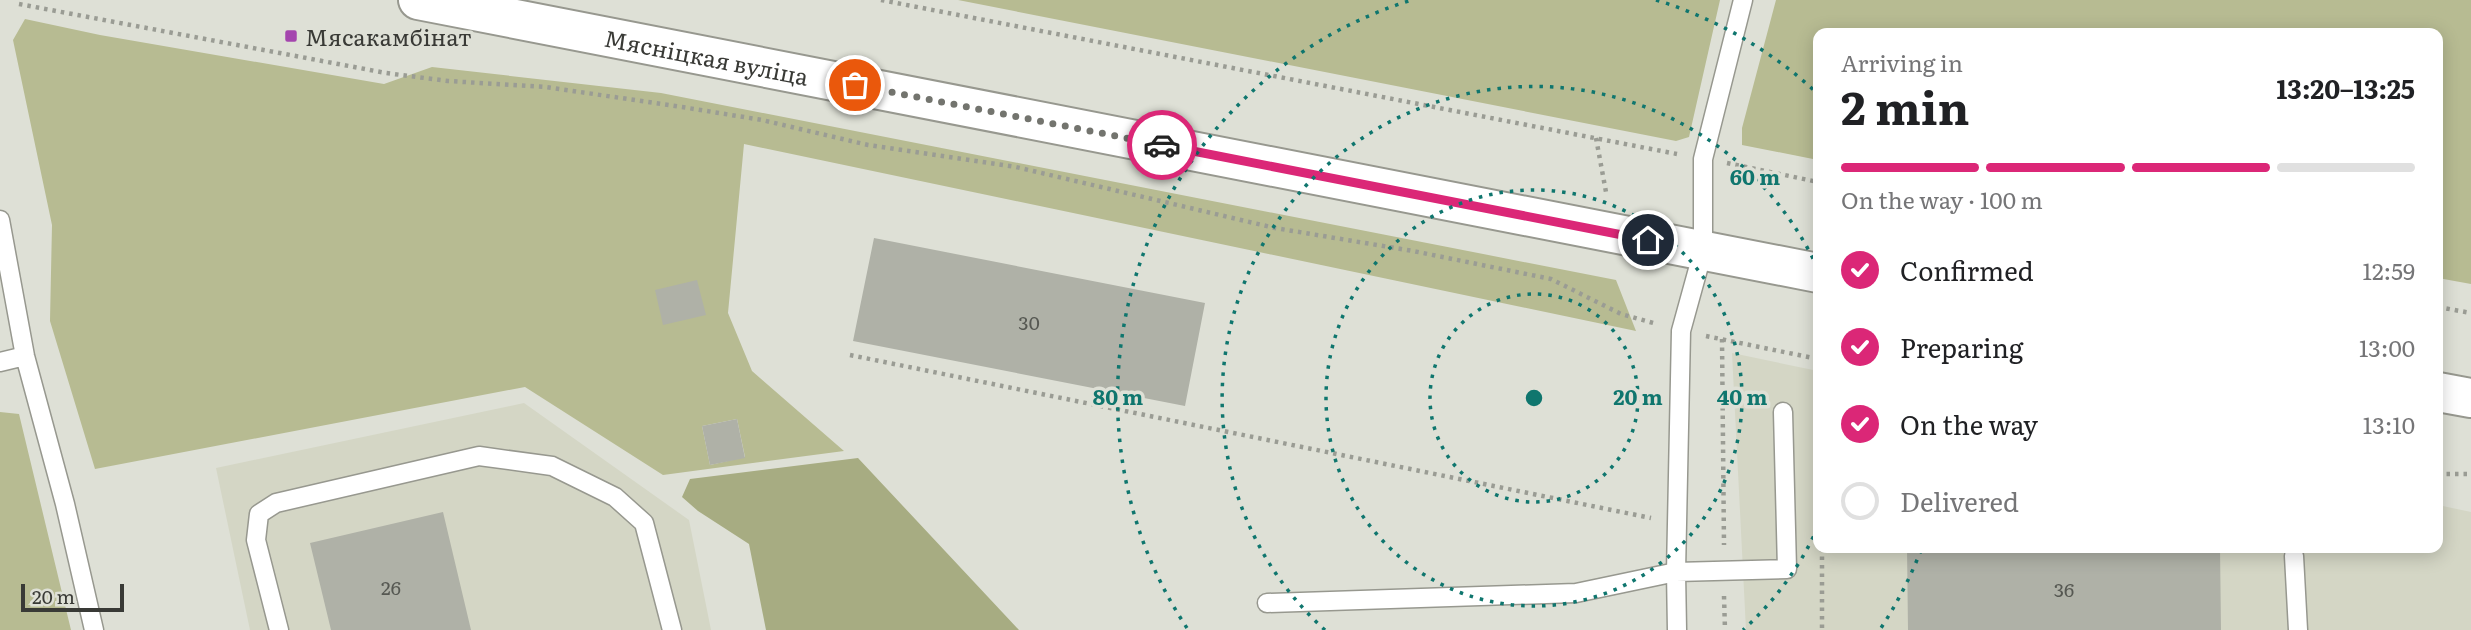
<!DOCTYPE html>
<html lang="en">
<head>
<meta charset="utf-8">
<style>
	body { margin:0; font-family:Literata,serif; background:#f2f2f2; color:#202124; height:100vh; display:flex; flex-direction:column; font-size:26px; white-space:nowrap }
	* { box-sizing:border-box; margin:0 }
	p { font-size:23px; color:#757577 }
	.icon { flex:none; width:38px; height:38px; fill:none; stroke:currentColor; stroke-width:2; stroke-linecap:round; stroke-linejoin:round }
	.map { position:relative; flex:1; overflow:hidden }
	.sheet { position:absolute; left:1813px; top:28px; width:630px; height:525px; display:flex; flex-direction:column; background:#fff; border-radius:14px; box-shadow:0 4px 18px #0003 }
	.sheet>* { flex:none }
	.scale { position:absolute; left:21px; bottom:18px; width:103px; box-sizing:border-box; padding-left:7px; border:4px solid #393a36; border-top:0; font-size:19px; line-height:24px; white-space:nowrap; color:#393a36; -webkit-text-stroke:5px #dee0d6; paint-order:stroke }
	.pin { position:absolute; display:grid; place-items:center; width:60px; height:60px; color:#fff; margin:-30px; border:4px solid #fff; border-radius:50%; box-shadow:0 2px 7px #0007 }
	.courier { position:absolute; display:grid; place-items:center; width:70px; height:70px; margin:-35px; border:5px solid #db2777; border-radius:50%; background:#fff; color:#222; box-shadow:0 2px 9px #0007 }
	.head em { font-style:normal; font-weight:700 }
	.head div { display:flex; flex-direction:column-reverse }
	.head { display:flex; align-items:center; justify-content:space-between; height:119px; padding:0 28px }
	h1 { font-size:46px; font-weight:700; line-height:52px }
	.bar { display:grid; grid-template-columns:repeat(4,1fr); gap:10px 7px; align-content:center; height:84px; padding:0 28px }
	.bar i { height:9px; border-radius:5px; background:#e0e0e0 }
	.bar .selected { background:#db2777 }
	.bar p { grid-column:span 4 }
	ol { padding:0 28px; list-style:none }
	li { display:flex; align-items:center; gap:21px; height:77px }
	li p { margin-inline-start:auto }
	li .icon { padding:7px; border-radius:50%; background:#db2777; color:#fff; stroke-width:4 }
	li:last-child { color:#757577 }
	li i { width:38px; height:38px; border:4px solid #e0e0e0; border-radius:50% }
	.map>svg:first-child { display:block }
	.built { fill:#d4d6c5 }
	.green { fill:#b7bb92; fill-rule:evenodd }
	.forest { fill:#a7ac82 }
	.building { fill:#afb1a7 }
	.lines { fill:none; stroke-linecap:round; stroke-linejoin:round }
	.lane-casing { stroke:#97988f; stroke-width:21 }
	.secondary-casing { stroke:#97988f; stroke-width:42 }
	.path { stroke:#9a9c94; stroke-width:4.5; stroke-dasharray:3.5 5; stroke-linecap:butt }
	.lane { stroke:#fff; stroke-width:18 }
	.secondary { stroke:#fff; stroke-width:38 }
	.done { stroke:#73746e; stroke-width:7; stroke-dasharray:0 12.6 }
	.route { stroke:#db2777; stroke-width:9 }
	.ring { fill:none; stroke:#0f766e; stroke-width:3.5; stroke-dasharray:3.5 7 }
	.poi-dot { fill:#a445ae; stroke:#dee0d6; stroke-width:2.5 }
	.labels { text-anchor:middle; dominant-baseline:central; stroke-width:7; stroke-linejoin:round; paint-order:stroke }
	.number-label { font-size:19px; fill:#565852 }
	.poi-label { font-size:23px; fill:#393a36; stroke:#dee0d6; text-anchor:start }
	.street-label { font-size:23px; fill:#393a36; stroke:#dee0d6 }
	.centre { fill:#0f766e; stroke:#dee0d6; stroke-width:3.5 }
	.ring-label { font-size:21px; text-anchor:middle; font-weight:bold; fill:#0f766e; stroke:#dee0d6; stroke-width:7; stroke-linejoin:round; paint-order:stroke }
</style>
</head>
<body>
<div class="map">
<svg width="2471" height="630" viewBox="0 0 2471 630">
	<rect width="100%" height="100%" fill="#dee0d6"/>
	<path class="built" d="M1732,353L1818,371V548H2438V505L2471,512V630H1746Z
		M524,403L689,520L711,630H250L216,468Z"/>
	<path class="green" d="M958,0H1720L1689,137L1676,141Z
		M1776,0H2471V284L2438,278V33H1818V160L1742,145V128Z
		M25,19L100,35L384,84L432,67L661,93L1616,280L1636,331L744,144L728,313L752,371L844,451L663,475L525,387L95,469L50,321L52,225L13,40ZM737,419L745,457L710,465L702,426Z
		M0,412L19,414L71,630H0Z"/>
	<path class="forest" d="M858,458L1019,630H766L749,544L698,511L682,497L690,479Z"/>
	<path class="building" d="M874,238L1205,303L1185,406L853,341Z
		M697,280L706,315L663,325L655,290Z
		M737,419L745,458L710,465L702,426Z
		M443,512L471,630H331L310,543Z
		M1907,548H2220L2221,630H1908Z"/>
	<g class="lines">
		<defs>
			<path id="lane" d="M0,220L25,356L65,504L94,630
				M0,362L25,356
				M2294,556L2298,630
				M1267,603L1576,593L1676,572L1787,569L1783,412
				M279,630L256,540L259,514L276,503L479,456L552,466L615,497L644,523L672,630
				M1677,630L1676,572L1681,331L1703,251V159L1743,0"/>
			<g id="secondary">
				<path id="s1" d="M418,0L1818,273"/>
				<path d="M2438,392L2471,398"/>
			</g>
		</defs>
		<use href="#lane" class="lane-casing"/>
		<use href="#secondary" class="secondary-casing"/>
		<path class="path" d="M881,0L1677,154
			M19,4L386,73L448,81L546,87L682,107L762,120L868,145L1016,167L1275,228L1413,251L1551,279L1621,314L1657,324
			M1596,138L1606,192
			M1727,163L1818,182
			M2438,307L2471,313
			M1706,336L1818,359
			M1722,339L1724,545
			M850,355L1651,518
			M2438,474H2471
			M1822,548V630
			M1724,596L1725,630"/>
		<use href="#lane" class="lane"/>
		<use href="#secondary" class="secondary"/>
	</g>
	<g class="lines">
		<path class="done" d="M855,85L1162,145"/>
		<path class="route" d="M1162,145L1648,240"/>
	</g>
	<g class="ring">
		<circle cx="1534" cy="398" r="104"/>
		<circle cx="1534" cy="398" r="208"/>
		<path d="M1818 527A312 312 0 0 1 1743 630M1325 630A312 312 0 1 1 1818 269"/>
		<path d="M1921 550A416 416 0 0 1 1881 628M1187 628A416 416 0 0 1 1412 0M1656 0A416 416 0 0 1 1818 94"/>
	</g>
	<rect class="poi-dot" x="284" y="29" width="14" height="14" rx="3.5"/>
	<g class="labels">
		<g class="number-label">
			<text x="1029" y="322">30</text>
			<text x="391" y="587">26</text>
			<text x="2064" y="589">36</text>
		</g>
		<g class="poi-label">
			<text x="305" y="36">Мясакамбінат</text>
		</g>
		<g class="street-label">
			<text stroke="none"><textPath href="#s1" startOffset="294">Мясніцкая вуліца</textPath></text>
		</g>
	</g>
	<circle cx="1534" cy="398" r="10" class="centre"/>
	<g class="ring-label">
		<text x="1755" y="185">60 m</text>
		<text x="1638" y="405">20 m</text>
		<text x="1742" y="405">40 m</text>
		<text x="1118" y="405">80 m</text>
	</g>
</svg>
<div class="scale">20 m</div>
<div class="pin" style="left:855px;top:85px;background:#ea580c"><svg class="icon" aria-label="bag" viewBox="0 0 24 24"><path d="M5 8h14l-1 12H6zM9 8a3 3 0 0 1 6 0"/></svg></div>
<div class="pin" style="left:1648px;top:240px;background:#1f2937"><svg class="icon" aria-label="home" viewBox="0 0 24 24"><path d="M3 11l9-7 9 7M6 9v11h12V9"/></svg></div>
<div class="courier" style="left:1162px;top:145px"><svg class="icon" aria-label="car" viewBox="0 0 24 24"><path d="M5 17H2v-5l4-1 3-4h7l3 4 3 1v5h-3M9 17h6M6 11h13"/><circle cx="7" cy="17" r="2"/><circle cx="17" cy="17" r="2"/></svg></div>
<section class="sheet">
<div class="head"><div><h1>2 min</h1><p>Arriving in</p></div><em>13:20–13:25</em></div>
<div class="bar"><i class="selected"></i><i class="selected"></i><i class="selected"></i><i></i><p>On the way · 100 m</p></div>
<ol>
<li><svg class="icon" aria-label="check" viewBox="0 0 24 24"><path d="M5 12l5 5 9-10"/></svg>Confirmed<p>12:59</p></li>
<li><svg class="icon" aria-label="check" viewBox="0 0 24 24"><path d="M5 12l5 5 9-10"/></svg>Preparing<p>13:00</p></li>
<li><svg class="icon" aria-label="check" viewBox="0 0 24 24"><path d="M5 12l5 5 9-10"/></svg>On the way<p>13:10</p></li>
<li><i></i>Delivered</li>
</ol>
</section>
</div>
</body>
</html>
